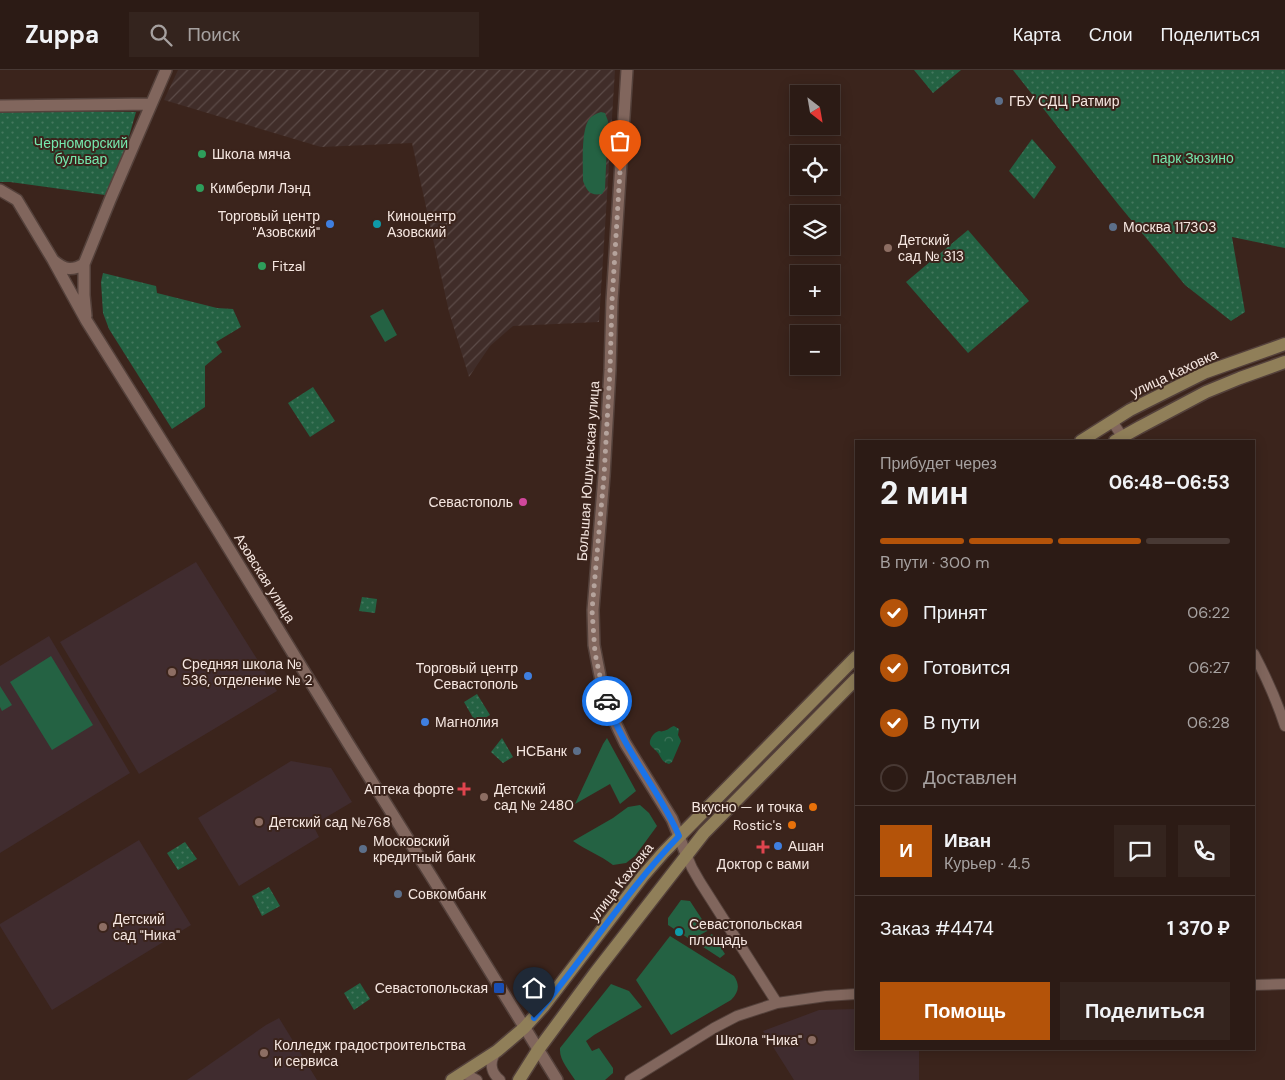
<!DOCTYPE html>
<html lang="ru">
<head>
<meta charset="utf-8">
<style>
	body { margin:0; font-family:"DM Sans",sans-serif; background:#34241e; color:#f1f3f6; height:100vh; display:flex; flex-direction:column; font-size:19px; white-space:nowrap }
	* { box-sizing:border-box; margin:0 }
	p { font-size:16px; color:#a6a1a0 }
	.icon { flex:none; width:28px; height:28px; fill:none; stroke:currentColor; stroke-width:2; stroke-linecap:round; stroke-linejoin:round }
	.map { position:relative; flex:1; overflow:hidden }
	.details { position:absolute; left:855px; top:370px; width:400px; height:610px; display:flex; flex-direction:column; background:#2c1b15; border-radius:0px; box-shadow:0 2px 12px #0003,0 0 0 1px #483934 }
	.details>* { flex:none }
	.needle { width:32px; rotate:149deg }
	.buttons { position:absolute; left:790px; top:15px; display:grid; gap:10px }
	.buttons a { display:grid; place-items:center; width:50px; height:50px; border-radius:0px; background:#2c1b15; box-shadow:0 2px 12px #0003,0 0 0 1px #483934; font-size:25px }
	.pin { position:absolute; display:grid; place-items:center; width:42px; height:42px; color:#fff; margin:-51px -21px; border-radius:50% 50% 50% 0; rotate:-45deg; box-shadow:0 0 5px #0007 }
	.pin .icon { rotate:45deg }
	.courier { position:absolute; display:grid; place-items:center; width:50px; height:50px; margin:-25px; border:4px solid #1a73e8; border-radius:50%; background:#fff; color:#222; box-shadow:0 1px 6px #0007 }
	.headline em { font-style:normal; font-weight:700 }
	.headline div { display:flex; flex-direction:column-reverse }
	.headline { display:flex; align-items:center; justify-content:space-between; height:85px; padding:0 25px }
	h1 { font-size:32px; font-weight:700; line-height:38px }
	.bar { display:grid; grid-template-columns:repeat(4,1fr); gap:8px 5px; align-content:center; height:60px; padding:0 25px }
	.bar i { height:6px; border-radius:4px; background:#483934 }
	.bar .current { background:#b45309 }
	.bar p { grid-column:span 4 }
	.line { display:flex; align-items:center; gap:12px; padding:0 25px; border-top:1px solid #483934 }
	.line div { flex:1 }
	.round { display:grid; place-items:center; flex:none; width:52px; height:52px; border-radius:0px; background:#34241e }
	ol { padding:0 25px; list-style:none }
	li { display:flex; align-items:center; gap:15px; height:55px }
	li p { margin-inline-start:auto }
	li .icon { padding:5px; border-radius:50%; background:#b45309; color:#fff; stroke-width:4 }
	li:last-child { color:#a6a1a0 }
	li i { width:28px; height:28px; border:2px solid #483934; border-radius:50% }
	.cta { display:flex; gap:10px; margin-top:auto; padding:10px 25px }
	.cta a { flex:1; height:58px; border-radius:0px; background:#b45309; color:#fff; font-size:20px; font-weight:700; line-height:58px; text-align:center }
	.cta a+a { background:#34241e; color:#f1f3f6 }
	header { display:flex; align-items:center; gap:30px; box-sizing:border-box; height:70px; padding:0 25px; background:#2c1b15; border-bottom:1px solid #483934 }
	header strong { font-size:24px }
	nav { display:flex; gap:28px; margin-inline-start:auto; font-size:18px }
	.search { width:350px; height:45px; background:#34241e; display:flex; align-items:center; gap:12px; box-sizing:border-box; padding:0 18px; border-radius:0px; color:#a6a1a0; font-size:19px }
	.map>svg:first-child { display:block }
	.industrial { fill:url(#industrial-furrows) }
	.education { fill:#402c2f }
	.green { fill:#246243 }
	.forest { fill:url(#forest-crowns) }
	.park { fill:url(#park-dots) }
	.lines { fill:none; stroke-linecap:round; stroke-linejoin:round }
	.minor-casing { stroke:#54413b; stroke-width:12 }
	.tertiary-casing { stroke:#54413b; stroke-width:14 }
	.secondary-casing { stroke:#54413b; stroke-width:15 }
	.minor { stroke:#81665d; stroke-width:10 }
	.tertiary { stroke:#81665d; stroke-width:11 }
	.secondary { stroke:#907f59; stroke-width:12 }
	.done { stroke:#b5a39c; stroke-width:5; stroke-dasharray:0 9 }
	.route { stroke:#1a73e8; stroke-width:6 }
	.service-dot { fill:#5c6f8a; stroke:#3b241c; stroke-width:2 }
	.leisure-dot { fill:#2e9e5b; stroke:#3b241c; stroke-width:2 }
	.shop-dot { fill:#3f7fe0; stroke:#3b241c; stroke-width:2 }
	.culture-dot { fill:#0f9aa8; stroke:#3b241c; stroke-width:2 }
	.education-dot { fill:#8d6e63; stroke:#3b241c; stroke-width:2 }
	.hotel-dot { fill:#d1479c; stroke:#3b241c; stroke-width:2 }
	.health-dot { fill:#e0444e; stroke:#3b241c; stroke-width:2 }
	.food-dot { fill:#e8710a; stroke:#3b241c; stroke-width:2 }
	.transit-dot { fill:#1a4fb4; stroke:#3b241c; stroke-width:2 }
	.labels { text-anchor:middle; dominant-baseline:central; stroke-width:4; stroke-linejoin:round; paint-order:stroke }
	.poi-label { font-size:14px; fill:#f6e7e1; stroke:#3b241c; text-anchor:start }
	.park-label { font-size:14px; fill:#75e8ad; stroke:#3b241c }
	.street-label { font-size:14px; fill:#f6e7e1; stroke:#3b241c }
</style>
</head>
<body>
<header>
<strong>Zuppa</strong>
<div class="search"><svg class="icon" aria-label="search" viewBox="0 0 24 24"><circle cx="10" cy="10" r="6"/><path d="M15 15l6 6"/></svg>Поиск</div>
<nav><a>Карта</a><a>Слои</a><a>Поделиться</a></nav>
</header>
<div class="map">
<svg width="1285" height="1010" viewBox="0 0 1285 1010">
	<defs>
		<pattern id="industrial-furrows" width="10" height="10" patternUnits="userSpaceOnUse" patternTransform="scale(1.25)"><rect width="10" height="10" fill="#402d29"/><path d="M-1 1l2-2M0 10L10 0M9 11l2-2" fill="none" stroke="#5c4b48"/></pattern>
		<pattern id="forest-crowns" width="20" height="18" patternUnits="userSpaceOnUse" patternTransform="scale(1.25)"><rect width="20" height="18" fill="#1b5d3e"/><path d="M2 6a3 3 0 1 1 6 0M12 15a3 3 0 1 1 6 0" fill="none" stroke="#3d745a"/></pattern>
		<pattern id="park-dots" width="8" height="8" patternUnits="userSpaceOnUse" patternTransform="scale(1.25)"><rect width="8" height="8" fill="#246243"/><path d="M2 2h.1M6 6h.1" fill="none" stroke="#44785e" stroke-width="1.8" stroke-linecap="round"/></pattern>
	</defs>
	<rect width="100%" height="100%" fill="#3b241c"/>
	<path class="industrial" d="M178,0H615L599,252L513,256L490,276L469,307L449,242L412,73L321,77L164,30Z"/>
	<path class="education" d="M196,492L277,621L139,704L60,572Z
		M49,566L130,703L0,783V596Z
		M291,691L331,698L352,732L313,755L319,767L239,816L198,748Z
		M139,770L191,855L52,940L0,856V854Z
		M856,939V979H919V1010H794L763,961L819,940Z
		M279,948L317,1010H187L266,955Z"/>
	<path class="green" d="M601,42L605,43L608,51L605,119L602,124C590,126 587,121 583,111C583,96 581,63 588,51C591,46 595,44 601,42Z
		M383,239L397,265L385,272L370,246Z
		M51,586L93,655L52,680L10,612Z
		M0,616L12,635L2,641L0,637Z
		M607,668L636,721L620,734L610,714L575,734L603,674Z
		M640,735L649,743L657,756L635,786L626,793L613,795C600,785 586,780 573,771L613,748L628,737Z
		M681,830L690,831L709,860L691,870L668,855V848Z
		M712,864L725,884L720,888L697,873Z
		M670,866L734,906C740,915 739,922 731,930L671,965L636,910Z
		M611,914L629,921L642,937L594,965L586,971L592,981L599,978L613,998V1003L605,1010H575C569,1000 559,990 560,978Z"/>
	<path class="forest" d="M674,656L679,659L678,665L681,671L672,692L669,694C662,692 662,689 658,683C656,680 651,677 650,674C649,669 654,662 659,661C660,661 662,662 663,661C667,661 670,657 674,656Z"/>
	<path class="park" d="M914,0H961L933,23Z
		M1013,0H1285V178L1232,167L1245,242L1231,251L1185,215L1118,134Z
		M0,40L136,42L112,126L10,112H0Z
		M1032,69L1056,97L1034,129L1009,101Z
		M968,160L1029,231L968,283L906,212Z
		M103,203L156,216L157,223L217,238L233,239L241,257L216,272L222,282L205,296V337L172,359L109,259L103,243L101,212Z
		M313,317L335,351L310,367L288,333Z
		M362,527L377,529L375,543L359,541Z
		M477,624L490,645L476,653L464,632Z
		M502,668L513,687L503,693L491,682Z
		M185,772L197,789L178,800L167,783Z
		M269,817L280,836L262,846L252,826Z
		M360,913L370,929L354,940L344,923Z"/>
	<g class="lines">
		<defs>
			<path id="minor" d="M1112,351L1125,371
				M1254,584C1266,607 1277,631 1285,656
				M686,784L692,798L700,812L777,933
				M1254,915L1285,914
				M497,981C489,991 490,1002 500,1010
				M462,1004L468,1005L477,1010
				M630,1010L714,958L737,946L777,933L826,926L856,924"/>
			<path id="tertiary" d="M627,0L612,231L610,300L604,406L593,540L594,575L602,616L614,650L625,673L672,749L686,784
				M0,36L151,34
				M0,120L17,130L53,190L86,250L215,456L348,673L433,809L557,1010
				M54,191C65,200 72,201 84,194
				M86,246L84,225V194L110,130L166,0"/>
			<path id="secondary" d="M1081,371L1130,340L1206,302L1285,274
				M1115,371L1140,357L1206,322L1240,308L1285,292
				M452,1010L497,981L524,958L543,937L643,806L663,783L856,587
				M519,1010L538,980L595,903L704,763L856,609"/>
		</defs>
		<use href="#minor" class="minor-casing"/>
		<use href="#tertiary" class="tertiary-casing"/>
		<use href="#secondary" class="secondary-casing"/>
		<use href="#minor" class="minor"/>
		<use href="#tertiary" class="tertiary"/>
		<use href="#secondary" class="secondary"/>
	</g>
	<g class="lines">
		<path class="done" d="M607,631L602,616L595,583L592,540L604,406L610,300L612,231L620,101"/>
		<path class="route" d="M534,948C584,889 625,822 679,766C659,719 623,680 607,631"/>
	</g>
	<g class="service-dot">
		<circle cx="999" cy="31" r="5"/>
		<circle cx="1113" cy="157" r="5"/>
		<circle cx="577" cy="681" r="5"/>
		<circle cx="363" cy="779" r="5"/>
		<circle cx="398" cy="824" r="5"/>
	</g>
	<g class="leisure-dot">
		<circle cx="202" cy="84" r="5"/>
		<circle cx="200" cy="118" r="5"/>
		<circle cx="262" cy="196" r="5"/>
	</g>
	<g class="shop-dot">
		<circle cx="330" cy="154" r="5"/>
		<circle cx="528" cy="606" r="5"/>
		<circle cx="425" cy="652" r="5"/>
		<circle cx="778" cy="776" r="5"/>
	</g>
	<g class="culture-dot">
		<circle cx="377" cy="154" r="5"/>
		<circle cx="679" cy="862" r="5"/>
	</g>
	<g class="education-dot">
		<circle cx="888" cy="178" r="5"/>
		<circle cx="172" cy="602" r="5"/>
		<circle cx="484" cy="727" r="5"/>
		<circle cx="259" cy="752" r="5"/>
		<circle cx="103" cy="857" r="5"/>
		<circle cx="812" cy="970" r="5"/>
		<circle cx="264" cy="983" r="5"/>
	</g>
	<circle class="hotel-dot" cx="523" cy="432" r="5"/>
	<g class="health-dot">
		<path d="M461.5 711.5h5v5h5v5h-5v5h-5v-5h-5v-5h5z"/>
		<path d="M760.5 769.5h5v5h5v5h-5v5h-5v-5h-5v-5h5z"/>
	</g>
	<g class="food-dot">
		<circle cx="813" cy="737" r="5"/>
		<circle cx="792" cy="755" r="5"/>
	</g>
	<rect class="transit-dot" x="493" y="912" width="12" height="12" rx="2.5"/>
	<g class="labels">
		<g class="poi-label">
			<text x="1009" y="31">ГБУ СДЦ Ратмир</text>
			<text x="212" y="84">Школа мяча</text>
			<text x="210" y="118">Кимберли Лэнд</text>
			<text x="320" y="146" text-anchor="end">Торговый центр<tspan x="320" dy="16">"Азовский"</tspan></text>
			<text x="387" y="146">Киноцентр<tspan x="387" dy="16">Азовский</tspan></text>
			<text x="1123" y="157">Москва 117303</text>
			<text x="898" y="170">Детский<tspan x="898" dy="16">сад № 313</tspan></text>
			<text x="272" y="196">Fitzal</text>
			<text x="513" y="432" text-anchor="end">Севастополь</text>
			<text x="182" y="594">Средняя школа №<tspan x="182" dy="16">536, отделение № 2</tspan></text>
			<text x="518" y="598" text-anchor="end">Торговый центр<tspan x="518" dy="16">Севастополь</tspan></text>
			<text x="435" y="652">Магнолия</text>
			<text x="567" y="681" text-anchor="end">НСБанк</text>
			<text x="454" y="719" text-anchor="end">Аптека форте</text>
			<text x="494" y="719">Детский<tspan x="494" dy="16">сад № 2480</tspan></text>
			<text x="803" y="737" text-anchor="end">Вкусно — и точка</text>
			<text x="269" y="752">Детский сад №768</text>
			<text x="782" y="755" text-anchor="end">Rostic's</text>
			<text x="373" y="771">Московский<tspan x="373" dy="16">кредитный банк</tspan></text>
			<text x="788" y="776">Ашан</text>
			<text x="763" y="794" text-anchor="middle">Доктор с вами</text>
			<text x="408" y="824">Совкомбанк</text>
			<text x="113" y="849">Детский<tspan x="113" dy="16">сад "Ника"</tspan></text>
			<text x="689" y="854">Севастопольская<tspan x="689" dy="16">площадь</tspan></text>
			<text x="488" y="918" text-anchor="end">Севастопольская</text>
			<text x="802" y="970" text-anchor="end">Школа "Ника"</text>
			<text x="274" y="975">Колледж градостроительства<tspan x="274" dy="16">и сервиса</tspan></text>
		</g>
		<g class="park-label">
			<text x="81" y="73">Черноморский<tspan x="81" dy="16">бульвар</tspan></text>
			<text x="1193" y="88">парк Зюзино</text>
		</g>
		<g class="street-label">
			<text transform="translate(1174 303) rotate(-25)">улица Каховка</text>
			<text transform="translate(588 401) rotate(-86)">Большая Юшуньская улица</text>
			<text transform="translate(265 508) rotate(58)">Азовская улица</text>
			<text transform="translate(621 812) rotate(-52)">улица Каховка</text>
		</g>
	</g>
</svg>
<div class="buttons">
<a><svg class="needle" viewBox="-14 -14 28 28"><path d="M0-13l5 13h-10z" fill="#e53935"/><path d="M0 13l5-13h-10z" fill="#a6a1a0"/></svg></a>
<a><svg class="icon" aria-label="locate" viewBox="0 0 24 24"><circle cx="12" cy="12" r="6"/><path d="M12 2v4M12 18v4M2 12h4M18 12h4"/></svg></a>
<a><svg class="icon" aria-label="layers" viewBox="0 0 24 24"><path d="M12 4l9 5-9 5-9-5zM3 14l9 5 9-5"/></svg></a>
<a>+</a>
<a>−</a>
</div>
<div class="pin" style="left:620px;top:101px;background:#ea580c"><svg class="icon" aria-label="bag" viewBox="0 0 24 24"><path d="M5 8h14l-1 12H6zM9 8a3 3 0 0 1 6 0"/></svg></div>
<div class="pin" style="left:534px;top:948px;background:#1f2937"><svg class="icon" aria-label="home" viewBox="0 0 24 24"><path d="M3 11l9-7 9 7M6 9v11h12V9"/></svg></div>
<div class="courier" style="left:607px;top:631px"><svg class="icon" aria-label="car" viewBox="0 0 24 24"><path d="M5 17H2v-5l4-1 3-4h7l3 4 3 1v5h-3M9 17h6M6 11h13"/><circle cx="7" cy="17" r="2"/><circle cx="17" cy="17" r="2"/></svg></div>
<section class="details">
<div class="headline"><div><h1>2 мин</h1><p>Прибудет через</p></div><em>06:48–06:53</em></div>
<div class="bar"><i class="current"></i><i class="current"></i><i class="current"></i><i></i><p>В пути · 300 m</p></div>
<ol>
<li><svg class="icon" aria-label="check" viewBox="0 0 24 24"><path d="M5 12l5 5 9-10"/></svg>Принят<p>06:22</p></li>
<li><svg class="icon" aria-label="check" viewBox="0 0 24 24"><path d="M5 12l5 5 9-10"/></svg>Готовится<p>06:27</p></li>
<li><svg class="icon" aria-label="check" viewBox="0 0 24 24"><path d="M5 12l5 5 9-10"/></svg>В пути<p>06:28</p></li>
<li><i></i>Доставлен</li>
</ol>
<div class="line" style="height:90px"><b class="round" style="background:#b45309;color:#fff">И</b><div><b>Иван</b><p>Курьер · 4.5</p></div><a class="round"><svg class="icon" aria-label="chat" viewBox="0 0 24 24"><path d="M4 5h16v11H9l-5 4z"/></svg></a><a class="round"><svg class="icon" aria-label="phone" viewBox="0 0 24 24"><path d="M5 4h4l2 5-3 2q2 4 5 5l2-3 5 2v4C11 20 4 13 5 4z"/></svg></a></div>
<div class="line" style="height:65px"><div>Заказ #4474</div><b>1 370 ₽</b></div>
<div class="cta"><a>Помощь</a><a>Поделиться</a></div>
</section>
</div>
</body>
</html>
